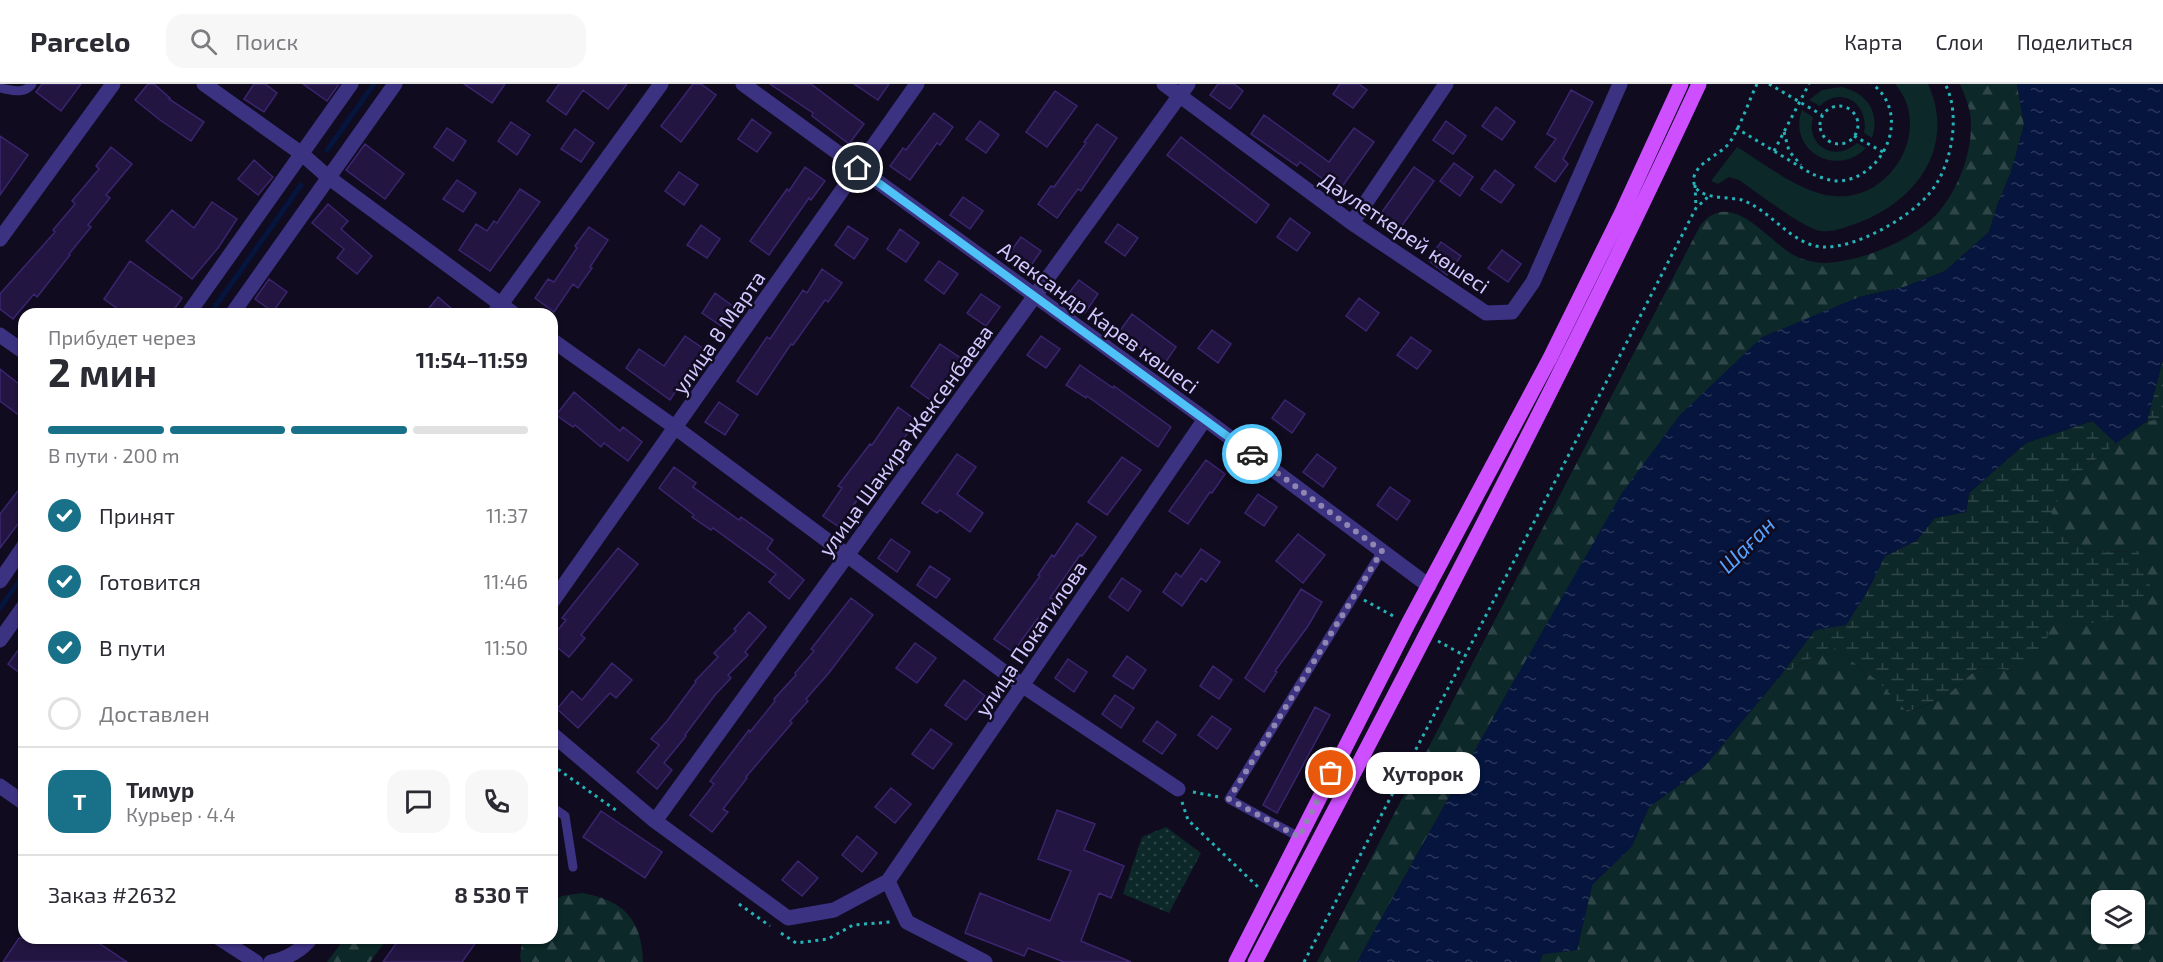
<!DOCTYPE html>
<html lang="ru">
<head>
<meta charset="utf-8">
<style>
	body { margin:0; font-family:"Exo 2",sans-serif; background:#f7f7f7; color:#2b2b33; height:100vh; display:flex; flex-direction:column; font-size:22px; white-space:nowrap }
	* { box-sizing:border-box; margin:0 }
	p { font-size:20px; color:#7c7c81 }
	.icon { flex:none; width:33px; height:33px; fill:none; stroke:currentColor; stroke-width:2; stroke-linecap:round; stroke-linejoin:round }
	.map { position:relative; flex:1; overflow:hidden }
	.drawer { position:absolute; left:18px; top:224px; width:540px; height:636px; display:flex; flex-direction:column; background:#fff; border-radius:18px; box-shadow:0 2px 4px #0004 }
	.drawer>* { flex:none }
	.buttons { position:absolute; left:2091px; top:806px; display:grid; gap:12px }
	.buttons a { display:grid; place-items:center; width:54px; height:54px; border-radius:12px; background:#fff; box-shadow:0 2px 4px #0004; font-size:30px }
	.pin { position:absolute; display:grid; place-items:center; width:51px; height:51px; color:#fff; margin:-26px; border:3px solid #fff; border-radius:50%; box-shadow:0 2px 6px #0007 }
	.courier { position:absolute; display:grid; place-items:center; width:60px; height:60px; margin:-30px; border:4px solid #4fc3f7; border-radius:50%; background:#fff; color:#222; box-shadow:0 2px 8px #0007 }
	.bubble { position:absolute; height:42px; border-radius:18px; background:#fff; box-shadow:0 2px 4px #0004; font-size:20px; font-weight:700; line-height:42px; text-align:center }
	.overview em { font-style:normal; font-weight:700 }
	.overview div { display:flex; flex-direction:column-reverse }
	.overview { display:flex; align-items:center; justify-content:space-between; height:102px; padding:0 30px }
	h1 { font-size:39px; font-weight:700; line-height:45px }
	.bar { display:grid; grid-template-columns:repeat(4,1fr); gap:9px 6px; align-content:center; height:72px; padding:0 30px }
	.bar i { height:8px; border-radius:4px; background:#e1e1e2 }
	.bar .selected { background:#187089 }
	.bar p { grid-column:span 4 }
	.line { display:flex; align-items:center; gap:15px; padding:0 30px; border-top:2px solid #e1e1e2 }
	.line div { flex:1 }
	.round { display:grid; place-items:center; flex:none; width:63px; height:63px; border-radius:18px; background:#f7f7f7 }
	ol { padding:0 30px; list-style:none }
	li { display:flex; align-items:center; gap:18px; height:66px }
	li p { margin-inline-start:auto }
	li .icon { padding:6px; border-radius:50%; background:#187089; color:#fff; stroke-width:4 }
	li:last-child { color:#7c7c81 }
	li i { width:33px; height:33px; border:3px solid #e1e1e2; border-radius:50% }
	header { display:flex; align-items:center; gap:36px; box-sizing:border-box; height:84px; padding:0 30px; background:#fff; border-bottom:2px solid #e1e1e2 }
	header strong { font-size:28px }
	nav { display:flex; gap:33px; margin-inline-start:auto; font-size:21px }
	.search { width:420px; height:54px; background:#f7f7f7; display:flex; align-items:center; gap:15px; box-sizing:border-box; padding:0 21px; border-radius:18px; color:#7c7c81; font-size:22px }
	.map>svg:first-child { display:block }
	.grass { fill:#0d2829 }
	.forest { fill:url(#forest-firs); fill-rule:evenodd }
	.wetland { fill:url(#wetland-marsh) }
	.park { fill:url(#park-dots) }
	.water { fill:url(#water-ripples) }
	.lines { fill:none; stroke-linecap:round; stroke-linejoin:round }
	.stream { stroke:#05153d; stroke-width:5 }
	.building { fill:#221541; stroke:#3b256f; stroke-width:1.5 }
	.path { stroke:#24b3b7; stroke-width:3; stroke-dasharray:3 4.5; stroke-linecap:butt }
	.service { stroke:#3c3282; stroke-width:9 }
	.minor { stroke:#3c3282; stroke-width:15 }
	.primary { stroke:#cd4fff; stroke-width:15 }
	.done { stroke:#8f86b1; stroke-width:6; stroke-dasharray:0 10.8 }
	.route { stroke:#4fc3f7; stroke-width:8 }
	.labels { text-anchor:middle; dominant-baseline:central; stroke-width:5; stroke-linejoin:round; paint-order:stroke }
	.street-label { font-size:21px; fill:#d3c8ff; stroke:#100b1f }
	.water-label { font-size:22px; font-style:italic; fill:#56a2ff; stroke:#100b1f }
</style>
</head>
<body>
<header>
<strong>Parcelo</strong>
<div class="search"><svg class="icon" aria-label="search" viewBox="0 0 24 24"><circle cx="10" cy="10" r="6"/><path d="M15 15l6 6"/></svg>Поиск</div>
<nav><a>Карта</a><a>Слои</a><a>Поделиться</a></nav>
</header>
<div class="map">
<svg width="2163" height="878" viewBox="0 0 2163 878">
	<defs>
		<pattern id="forest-firs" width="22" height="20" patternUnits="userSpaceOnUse" patternTransform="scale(1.5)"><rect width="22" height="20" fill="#0d2829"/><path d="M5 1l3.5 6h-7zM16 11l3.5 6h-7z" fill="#2f4649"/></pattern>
		<pattern id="wetland-marsh" width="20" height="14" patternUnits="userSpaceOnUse" patternTransform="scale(1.5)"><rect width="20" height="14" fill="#0d2829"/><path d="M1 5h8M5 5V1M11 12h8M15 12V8" fill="none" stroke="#2f4649"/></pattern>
		<pattern id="park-dots" width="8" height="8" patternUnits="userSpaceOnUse" patternTransform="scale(1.5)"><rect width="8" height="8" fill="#0d2829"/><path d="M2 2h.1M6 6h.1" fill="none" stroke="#2f4649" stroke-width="1.8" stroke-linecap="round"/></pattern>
		<pattern id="water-ripples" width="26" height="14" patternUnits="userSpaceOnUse" patternTransform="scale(1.5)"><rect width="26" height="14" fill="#05153d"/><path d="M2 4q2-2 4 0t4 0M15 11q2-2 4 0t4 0" fill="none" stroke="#29365a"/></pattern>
	</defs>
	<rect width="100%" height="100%" fill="#100b1f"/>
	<path class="grass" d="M1895,0H1928C1956,61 1918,116 1860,138C1848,142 1834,149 1820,147C1803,144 1755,107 1739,96L1729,93L1718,100L1711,97L1737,63C1765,80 1801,109 1834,112C1891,118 1934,44 1895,0Z
		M1841,3C1866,8 1881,28 1872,54L1864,49C1870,20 1841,1 1820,22L1809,16L1822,6Z
		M1802,26L1813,33C1805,62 1835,79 1857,59L1866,64C1836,95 1787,65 1802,26Z"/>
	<path class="forest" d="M1960,0H2017L2024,41L2011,88L1998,119L1989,148L1945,187L1904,203L1859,213L1515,595L1357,878H1317L1700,142C1729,104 1764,152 1790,169C1800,175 1813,179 1825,179C1860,177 1898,162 1926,140C1953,119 1972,74 1971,39C1971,26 1965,12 1960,0Z
		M2163,335V878H1540L1542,870L1577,866L1592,801L1632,762L1649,723L1704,683L1780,592L1832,562L1878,597L1908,628L1944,614L1980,582L2015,587L2050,533L2138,467L2091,468L2063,451L2050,428L2070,396L2116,359L2147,337ZM2102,816H2134V849H2102Z
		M582,809C623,816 642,835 643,878H521L520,871L523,854H552V818L562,812Z
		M345,854H388L370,878H327Z"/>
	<path class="wetland" d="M2163,275V335L2147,337Z
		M2093,337L2116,359L2070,396L2051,428L2063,451L2091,468L2138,467L2153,510L2115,533L2081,542L2050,534L2045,569L2015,587L1980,582L1944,614L1907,628L1878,597L1832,562L1780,592L1815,546L1846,540L1866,510L1885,472L1916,457L1935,434L1966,428L1969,409L2026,359Z"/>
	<path class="park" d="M1166,743L1201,769L1169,829L1123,810L1142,753Z"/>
	<path class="water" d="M2017,0H2163V275L2147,337L2116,359L2092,337L2026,359L1969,409L1966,428L1935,434L1916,457L1885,472L1866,510L1846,541L1815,546L1780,592L1704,683L1649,723L1632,762L1592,801L1577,866L1543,870L1540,878H1357L1515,595L1622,409L1679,332L1762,253L1859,213L1904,203L1945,187L1989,148L1998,119L2011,88L2024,41Z"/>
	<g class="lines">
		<path class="stream" d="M327,66L374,0
			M210,230L301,101
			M0,524L24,490"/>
	</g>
	<path class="building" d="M42,0H81L61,27L36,8Z
		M148,0H154L170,14L169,15L204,38L191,57L160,36L135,16Z
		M254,0H265L277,9L264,28L244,15Z
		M303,0H339L327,17Z
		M464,0H505L492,19Z
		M559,0H627L608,25L583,6L566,31L547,17Z
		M693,0H701L716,11L681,58L661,42Z
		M770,0H811L864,40L849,60L812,32L813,29Z
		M854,0H889L878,16Z
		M1218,0H1234L1243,7L1230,25L1210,11Z
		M1340,0H1359L1367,6L1353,24L1333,10Z
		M1571,6L1593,18L1563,75L1568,80L1555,98L1535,83L1556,55L1547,50Z
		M1055,7L1077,22L1047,63L1026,48Z
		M1496,23L1515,38L1502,56L1482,42Z
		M934,29L953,43L940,61L937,59L910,96L890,82L903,64L906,66Z
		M1264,31L1329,78L1354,44L1374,58L1339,107L1300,78L1297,82L1251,50Z
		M752,35L771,49L757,68L738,55Z
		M980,37L999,51L986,69L966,55Z
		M1446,37L1466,52L1453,70L1433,56Z
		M511,38L530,51L517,71L498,57Z
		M1097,40L1117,54L1081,107L1078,105L1057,134L1038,120L1051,102L1054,103L1086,59L1084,58Z
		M447,44L466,57L453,77L434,63Z
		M575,45L594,59L581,78L561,65Z
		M0,52L28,71L0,111Z
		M1181,53L1269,121L1256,139L1167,71Z
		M365,60L404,90L385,115L346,86Z
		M111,63L132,80L106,111L110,114L88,141L91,143L69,170L70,171L37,213L34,210L13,235L0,225V210L55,148L53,146L75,120L72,117L99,85L96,82Z
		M254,76L273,93L258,111L238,95Z
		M1454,79L1473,93L1460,112L1440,97Z
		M805,83L825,97L811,116L809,114L769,171L750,157L787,105L789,107Z
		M1414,83L1434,97L1396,150L1377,135Z
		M1495,86L1514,101L1501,119L1481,105Z
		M679,88L698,101L684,121L665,107Z
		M457,96L476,109L463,128L443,115Z
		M520,105L540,118L490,187L459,166L476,140L487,147L494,137L497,139Z
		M963,113L983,127L970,145L950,131Z
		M212,118L237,135L218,164L192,195L146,157L172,126L194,144Z
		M328,120L348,137L341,145L372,172L357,190L337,174L344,165L312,139Z
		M1290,134L1310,149L1297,167L1277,153Z
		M1118,140L1138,154L1125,172L1105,158Z
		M701,141L720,155L707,174L687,161Z
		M848,142L868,155L854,175L835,161Z
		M589,143L608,156L590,183L592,184L578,204L573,200L554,228L535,214L548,195L554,198L577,164L575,162Z
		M900,145L919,159L906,178L887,165Z
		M1021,153L1041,167L1028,186L1008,171Z
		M1441,158L1461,172L1447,191L1428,176Z
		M1502,166L1521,180L1508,198L1488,184Z
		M130,177L182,214L171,230H125L104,215Z
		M939,177L958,190L944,210L925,196Z
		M822,185L842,199L828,218L825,216L793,261L791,260L757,311L737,297L767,253L770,255L803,206L807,209Z
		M269,195L287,208L273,228L255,215Z
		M1079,196L1098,210L1085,229L1065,214Z
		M715,209L734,223L721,242L702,229Z
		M981,210L1000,223L986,242L967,229Z
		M438,213L458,230H424Z
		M1359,214L1379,229L1366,247L1346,232Z
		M1132,230L1176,263L1163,282L1119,248Z
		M1212,246L1231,260L1218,279L1198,264Z
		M685,252L704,265L670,316L626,284L639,265L664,282Z
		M1041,252L1060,265L1046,284L1027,271Z
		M1411,253L1431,267L1417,285L1397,271Z
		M940,260L962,275L933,318L911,302Z
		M1080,281L1113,304L1114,302L1171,343L1158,363L1087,312L1086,314L1066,301Z
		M0,285L24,304V335L0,317Z
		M574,308L620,347L623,343L642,358L628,377L604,359L601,363L575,341L573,343L556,331Z
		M1285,316L1305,330L1292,349L1272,334Z
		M719,318L738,331L725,351L705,338Z
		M898,323L917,337L852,423L855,426L842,445L823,432L842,404L838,402L870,360L872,361Z
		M957,370L976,383L957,410L983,429L970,448L940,426L937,429L922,419Z
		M1317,370L1336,384L1323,403L1303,388Z
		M1122,373L1141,386L1107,431L1088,418Z
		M1206,376L1225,390L1212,409L1210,408L1188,440L1169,427Z
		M674,383L696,399L693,403L739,436L741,433L773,456L767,465L804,496L789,515L769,498L776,490L713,444L711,446L692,433L694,431L659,404Z
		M24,399V432L0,464V430Z
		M1390,403L1410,417L1397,436L1377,421Z
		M1258,410L1277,423L1264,442L1245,429Z
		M1077,439L1096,453L1082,472L1080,471L1050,514L1053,515L1039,535L1038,534L1013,568L994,555L1040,492L1038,491L1052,471L1054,473Z
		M1298,450L1325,471L1303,499L1276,477Z
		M891,455L910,468L897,488L878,474Z
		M618,464L638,480L581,551L585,554L569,573L552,559V553L566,536L562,534Z
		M1201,465L1220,478L1206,498L1201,494L1182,522L1163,508L1176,489L1181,493Z
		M930,482L950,495L936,514L917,501Z
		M1122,494L1141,507L1128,527L1109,513Z
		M1301,505L1322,518L1308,542L1275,587L1277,588L1264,608L1245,594Z
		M851,514L873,531L828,590L806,615L808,617L790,637L792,639L746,693L747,694L723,725L728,728L712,748L690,731L714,700L710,697L749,646L750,648L775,617L774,615L796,591L795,589L814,567L811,565Z
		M749,528L766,543L745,568L748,571L728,591L731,594L715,611L685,651L686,652L664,679L672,686L657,705L637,688L659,661L651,655L667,637L696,598L695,597L718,573L714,569L736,547L734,545Z
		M24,558V592L8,580Z
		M915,559L936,574L917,599L896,584Z
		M1127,572L1146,586L1133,605L1113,592Z
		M1068,575L1087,588L1074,608L1055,594Z
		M612,579L632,596L616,614L610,609L578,644L557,625L572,607L582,616Z
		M1213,582L1232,596L1219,615L1200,602Z
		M964,596L985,612L966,636L945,621Z
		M1115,611L1134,624L1121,644L1102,630Z
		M1315,623L1330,631L1277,729L1263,721Z
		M1212,632L1231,645L1217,665L1198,651Z
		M1157,637L1176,651L1162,670L1143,657Z
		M931,645L952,660L933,685L912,670Z
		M891,704L911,720L895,739L875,723Z
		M1057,726L1095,740L1084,766L1124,782L1111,814L1099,809L1081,857L1131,878H1064L1028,864L1024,872L965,849L980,809L1050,837L1071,787L1038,775Z
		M601,727L662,768L645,794L583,753Z
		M857,752L877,769L862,788L842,771Z
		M798,777L818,794L802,812L782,796Z
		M19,854H91L127,878H3Z
		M400,854H479L462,878H383Z"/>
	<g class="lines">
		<path class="path" d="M1757,0C1748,19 1741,41 1730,58C1722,70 1697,78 1694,93C1690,117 1728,112 1742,116C1771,126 1792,162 1824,163C1856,164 1907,135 1928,111C1951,86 1962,31 1945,0
			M1769,0L1822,31
			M1820 41a19 19 0 1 1 38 0a19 19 0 1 1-38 0Z
			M1736,44L1812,90C1820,93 1829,97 1839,97C1885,94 1912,29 1872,0
			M1784,48L1789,67L1801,81
			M1854,52L1883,68
			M1774,67L1809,0
			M1695,101L1696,124
			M1364,516L1395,533
			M1438,557L1465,572
			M552,681L617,727
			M1193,708L1219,713
			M1182,718L1188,736L1258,803
			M739,820L770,842
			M781,849L796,859L828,855L853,841L890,838
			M1304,878L1465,572L1696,124L1709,112"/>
		<path class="service" d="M0,4C11,6 24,11 32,0
			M552,723L565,732L573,783
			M1299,753L1229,715L1382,467"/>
		<path class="minor" d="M204,0L302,70L328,93L514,230
			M743,0L1205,335L1429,502
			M1164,0L1352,139L1486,229L1512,228L1533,198L1620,0
			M1352,139L1446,0
			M0,155L113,0
			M188,230L351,0
			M232,230L395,0
			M494,230L661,0
			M0,251L24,268
			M552,256L676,344L1023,602L1178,705
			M0,497L24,462
			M552,518L917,0
			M0,556L24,522
			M552,650L655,737L788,834L834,826L888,797L1205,335
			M0,702L24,719
			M655,737L1188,0
			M888,797L907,838L985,878
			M219,854L256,878
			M271,878C286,875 302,866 311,854"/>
		<path class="primary" d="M1236,878L1408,540L1550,274L1623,126L1681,0
			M1255,878C1407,587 1561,298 1699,0"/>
	</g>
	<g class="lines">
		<path class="done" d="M1252,370L1382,467L1229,715L1299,753L1331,689"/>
		<path class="route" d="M858,84L1252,370"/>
	</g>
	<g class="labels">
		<g class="street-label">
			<text transform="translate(1405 148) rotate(34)">Дәулеткерей көшесі</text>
			<text transform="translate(1099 233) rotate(36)">Александр Карев көшесі</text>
			<text transform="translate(718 248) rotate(-55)">улица 8 Марта</text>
			<text transform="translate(905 356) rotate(-54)">улица Шакира Жексенбаева</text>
			<text transform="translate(1030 554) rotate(-56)">улица Покатилова</text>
		</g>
		<g class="water-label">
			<text transform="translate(1746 460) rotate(-45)">Шаған</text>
		</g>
	</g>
</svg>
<div class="buttons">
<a><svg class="icon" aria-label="layers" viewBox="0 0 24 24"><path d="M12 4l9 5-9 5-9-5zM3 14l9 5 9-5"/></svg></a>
</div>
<div class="pin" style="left:1331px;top:689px;background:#ea580c"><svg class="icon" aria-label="bag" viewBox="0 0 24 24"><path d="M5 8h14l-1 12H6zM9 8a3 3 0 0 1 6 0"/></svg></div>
<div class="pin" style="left:858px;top:84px;background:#1f2937"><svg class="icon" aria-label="home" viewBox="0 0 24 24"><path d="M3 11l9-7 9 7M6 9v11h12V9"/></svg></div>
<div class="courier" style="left:1252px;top:370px"><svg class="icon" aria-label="car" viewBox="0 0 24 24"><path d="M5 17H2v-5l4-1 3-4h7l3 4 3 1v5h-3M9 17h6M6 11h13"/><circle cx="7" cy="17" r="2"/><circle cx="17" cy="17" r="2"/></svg></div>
<div class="bubble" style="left:1366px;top:668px;width:114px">Хуторок</div>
<section class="drawer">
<div class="overview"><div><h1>2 мин</h1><p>Прибудет через</p></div><em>11:54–11:59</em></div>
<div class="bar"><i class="selected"></i><i class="selected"></i><i class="selected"></i><i></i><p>В пути · 200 m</p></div>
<ol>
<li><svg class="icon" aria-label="check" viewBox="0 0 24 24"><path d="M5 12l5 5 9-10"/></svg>Принят<p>11:37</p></li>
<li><svg class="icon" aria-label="check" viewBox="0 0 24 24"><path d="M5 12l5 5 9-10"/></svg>Готовится<p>11:46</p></li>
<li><svg class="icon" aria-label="check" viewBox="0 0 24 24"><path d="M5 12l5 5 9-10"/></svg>В пути<p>11:50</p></li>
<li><i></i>Доставлен</li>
</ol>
<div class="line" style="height:108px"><b class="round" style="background:#187089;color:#fff">Т</b><div><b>Тимур</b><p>Курьер · 4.4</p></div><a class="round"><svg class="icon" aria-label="chat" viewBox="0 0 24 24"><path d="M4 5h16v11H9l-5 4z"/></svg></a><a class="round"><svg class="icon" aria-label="phone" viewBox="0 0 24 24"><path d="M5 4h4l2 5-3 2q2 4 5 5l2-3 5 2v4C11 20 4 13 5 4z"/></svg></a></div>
<div class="line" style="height:78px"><div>Заказ #2632</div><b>8 530 ₸</b></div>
</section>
</div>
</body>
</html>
